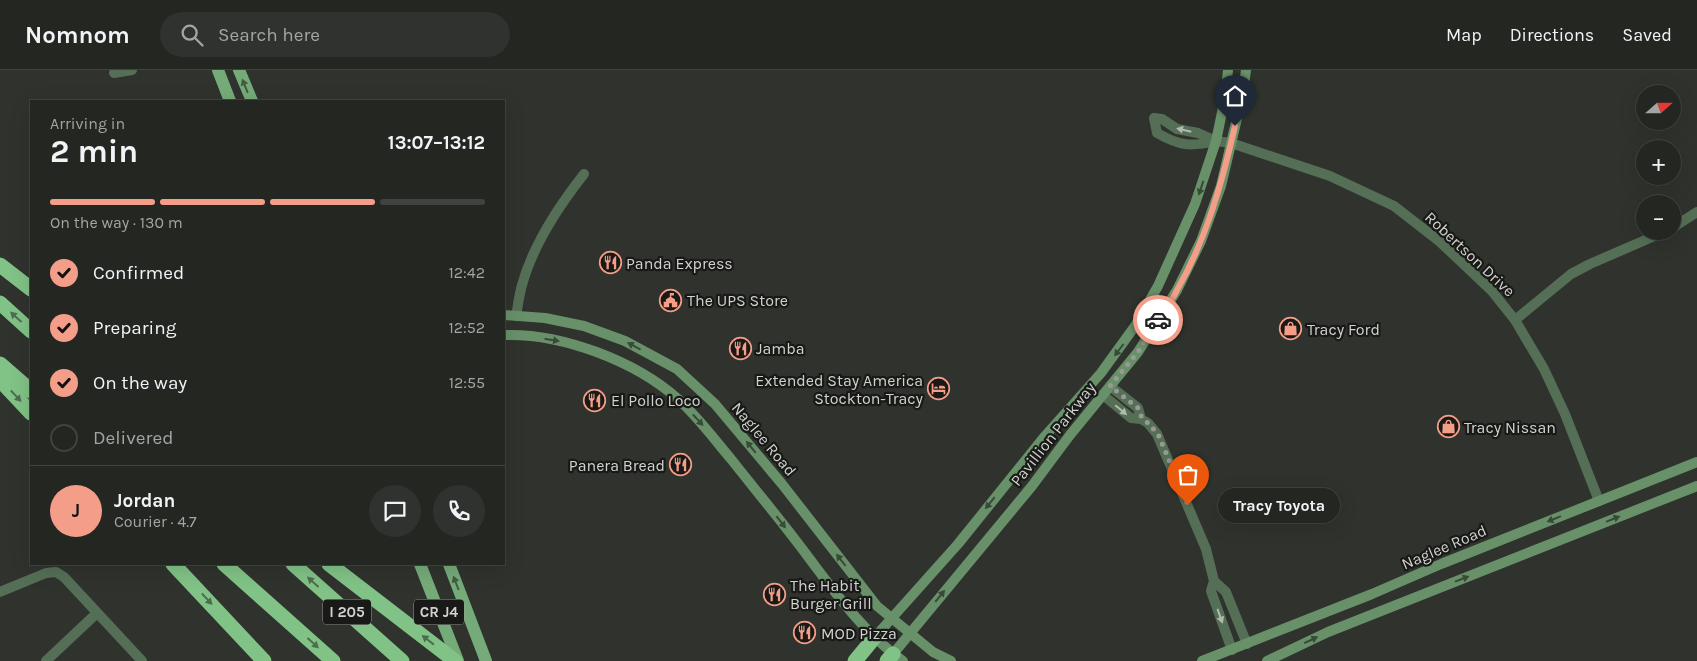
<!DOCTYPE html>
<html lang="en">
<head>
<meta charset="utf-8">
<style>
	body { margin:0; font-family:Karla,sans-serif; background:#30322f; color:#f1f3f6; height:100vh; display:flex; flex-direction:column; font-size:19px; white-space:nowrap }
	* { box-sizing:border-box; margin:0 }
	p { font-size:16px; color:#a3a5a5 }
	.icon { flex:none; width:28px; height:28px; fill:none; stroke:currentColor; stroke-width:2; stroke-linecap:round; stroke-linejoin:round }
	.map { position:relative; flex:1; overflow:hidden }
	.side { position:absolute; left:30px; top:30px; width:475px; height:465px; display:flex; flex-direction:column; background:#242622; border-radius:0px; box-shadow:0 5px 20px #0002,0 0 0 1px #414340 }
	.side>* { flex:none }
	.needle { width:32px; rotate:69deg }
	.fabs { position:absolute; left:1636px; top:15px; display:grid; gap:10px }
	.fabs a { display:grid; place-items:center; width:45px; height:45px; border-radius:50%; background:#242622; box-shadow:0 5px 20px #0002,0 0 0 1px #414340; font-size:25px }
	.pin { position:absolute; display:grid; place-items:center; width:42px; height:42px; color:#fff; margin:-51px -21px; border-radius:50% 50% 50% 0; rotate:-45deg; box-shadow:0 0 5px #0007 }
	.pin .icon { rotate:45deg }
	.courier { position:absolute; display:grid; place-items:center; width:50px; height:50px; margin:-25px; border:4px solid #f49e89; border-radius:50%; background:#fff; color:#222; box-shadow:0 1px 6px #0007 }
	.bubble { position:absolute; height:35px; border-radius:18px; background:#242622; box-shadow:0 5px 20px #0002,0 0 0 1px #414340; font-size:16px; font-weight:700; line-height:35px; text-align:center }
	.headline em { font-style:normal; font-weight:700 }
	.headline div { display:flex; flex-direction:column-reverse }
	.headline { display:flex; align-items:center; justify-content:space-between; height:85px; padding:0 20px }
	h1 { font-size:32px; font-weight:700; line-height:38px }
	.bar { display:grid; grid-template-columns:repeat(4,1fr); gap:8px 5px; align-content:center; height:60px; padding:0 20px }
	.bar i { height:6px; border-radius:4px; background:#414340 }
	.bar .selected { background:#f49e89 }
	.bar p { grid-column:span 4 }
	.line { display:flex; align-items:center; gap:12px; padding:0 20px; border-top:1px solid #414340 }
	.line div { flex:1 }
	.round { display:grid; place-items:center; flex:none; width:52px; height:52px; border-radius:26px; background:#30322f }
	ol { padding:0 20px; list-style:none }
	li { display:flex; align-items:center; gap:15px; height:55px }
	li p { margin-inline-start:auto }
	li .icon { padding:5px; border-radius:50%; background:#f49e89; color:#111; stroke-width:4 }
	li:last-child { color:#a3a5a5 }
	li i { width:28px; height:28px; border:2px solid #414340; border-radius:50% }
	header { display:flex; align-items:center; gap:30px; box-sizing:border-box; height:70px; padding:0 25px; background:#242622; border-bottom:1px solid #414340 }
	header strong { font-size:24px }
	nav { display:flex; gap:28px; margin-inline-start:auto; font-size:18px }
	.search { width:350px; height:45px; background:#30322f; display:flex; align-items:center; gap:12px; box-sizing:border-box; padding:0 18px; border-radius:28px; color:#a3a5a5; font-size:19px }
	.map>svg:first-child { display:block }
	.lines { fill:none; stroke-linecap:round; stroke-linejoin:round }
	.minor { stroke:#556f56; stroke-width:10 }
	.tertiary { stroke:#556f56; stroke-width:10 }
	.secondary { stroke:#68916a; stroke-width:10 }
	.primary { stroke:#75ab79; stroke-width:12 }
	.motorway { stroke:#81c286; stroke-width:15 }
	.oneway { fill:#425b43 }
	.oneway2 { fill:#b1b9b0 }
	.oneway3 { fill:#394a38 }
	.oneway4 { fill:#4d6e4e }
	.done { stroke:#989a96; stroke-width:5; stroke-dasharray:0 9 }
	.route { stroke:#f49e89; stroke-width:6 }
	.labels { text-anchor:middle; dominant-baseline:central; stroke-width:4.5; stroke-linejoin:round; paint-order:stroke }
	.shield { fill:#191a17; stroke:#999b97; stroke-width:1 }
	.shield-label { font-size:15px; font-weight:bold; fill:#d0d2ce }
	.street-label { font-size:16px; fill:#d0d2ce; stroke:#191a17 }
	.poi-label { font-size:16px; fill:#d0d2ce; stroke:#191a17; text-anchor:start }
</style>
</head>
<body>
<header>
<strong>Nomnom</strong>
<div class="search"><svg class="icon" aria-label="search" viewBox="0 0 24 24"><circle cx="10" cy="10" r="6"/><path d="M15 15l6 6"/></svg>Search here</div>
<nav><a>Map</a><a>Directions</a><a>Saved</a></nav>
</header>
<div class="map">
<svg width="1697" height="591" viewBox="0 0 1697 591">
	<rect width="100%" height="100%" fill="#30332d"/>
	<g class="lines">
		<path class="minor" d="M114,3L132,0
			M1216,71C1190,77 1180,76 1157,63L1154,48L1162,49L1177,59L1198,63L1216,71L1231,73
			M1672,158L1697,142
			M516,246C518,236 519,225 522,215C533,175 558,137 584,104
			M1515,250L1571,204L1590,194L1666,161
			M1110,316L1138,338L1141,349
			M1103,325L1131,348L1141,349L1148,353L1157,364L1206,479L1214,511L1211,521L1232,580
			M1214,511L1226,522L1247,574
			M0,522L46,503L56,502L64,507L142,591
			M46,591L97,543"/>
		<path class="tertiary" d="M1231,73L1330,106L1394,136L1439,171L1491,220L1515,250L1544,299L1565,344L1599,431"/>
		<path class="secondary" d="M504,245L545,248L584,256L625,271L677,299L715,334L782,414L877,536L933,582L951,591
			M504,265C562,263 635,291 678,329C698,347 714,369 731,389C757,422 784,454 809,488C837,525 865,564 903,591
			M874,568L958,474L1045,366L1101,303L1135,256L1158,216L1195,134L1216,71L1225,28L1228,0
			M893,584L1032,416L1070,365L1138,282L1177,220L1201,171L1221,116L1243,23L1246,0
			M1202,591L1372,524L1441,494L1697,392
			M1267,591L1328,562L1697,416"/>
		<path class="primary" d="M218,0L230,31
			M239,0L252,31
			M420,494L458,591
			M449,494L486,591"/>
		<path class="motorway" d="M0,195L31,219
			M0,233L31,261
			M0,294L31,321
			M0,310L31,343
			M173,494L264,591
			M224,494L333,591
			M293,494L402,591
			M329,494L455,591
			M855,591L874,568
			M887,591L893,584"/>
	</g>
	<defs><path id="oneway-solid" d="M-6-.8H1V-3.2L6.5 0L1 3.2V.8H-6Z" transform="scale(1.25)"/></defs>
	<g class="oneway">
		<use href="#oneway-solid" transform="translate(245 16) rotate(-112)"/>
		<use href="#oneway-solid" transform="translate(456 513) rotate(-111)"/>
	</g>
	<g class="oneway2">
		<use href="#oneway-solid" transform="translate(1184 60) rotate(-167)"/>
		<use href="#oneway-solid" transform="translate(1121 340) rotate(40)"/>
		<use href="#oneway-solid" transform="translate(1220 546) rotate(70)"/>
	</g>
	<g class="oneway3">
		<use href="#oneway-solid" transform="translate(1201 118) rotate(108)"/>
		<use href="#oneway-solid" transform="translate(552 270) rotate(9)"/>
		<use href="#oneway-solid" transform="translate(634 276) rotate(-152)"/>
		<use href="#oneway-solid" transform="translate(1119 280) rotate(127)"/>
		<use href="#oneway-solid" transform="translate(698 350) rotate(47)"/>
		<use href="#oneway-solid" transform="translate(751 377) rotate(-129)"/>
		<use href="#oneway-solid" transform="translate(990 433) rotate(129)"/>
		<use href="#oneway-solid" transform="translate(1554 449) rotate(158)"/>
		<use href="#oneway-solid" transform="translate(1613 449) rotate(-22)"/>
		<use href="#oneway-solid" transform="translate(781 452) rotate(52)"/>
		<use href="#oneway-solid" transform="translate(841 490) rotate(-128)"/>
		<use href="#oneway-solid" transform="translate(1462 509) rotate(-21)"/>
		<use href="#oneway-solid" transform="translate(940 526) rotate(-51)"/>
		<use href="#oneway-solid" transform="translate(1311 570) rotate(-25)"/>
	</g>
	<g class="oneway4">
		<use href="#oneway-solid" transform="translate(16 247) rotate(-138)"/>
		<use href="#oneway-solid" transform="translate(16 326) rotate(47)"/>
		<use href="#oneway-solid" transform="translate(313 512) rotate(-138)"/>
		<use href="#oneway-solid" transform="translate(207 529) rotate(47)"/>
		<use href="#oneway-solid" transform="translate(428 570) rotate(-142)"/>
		<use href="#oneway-solid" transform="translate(313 573) rotate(42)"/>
	</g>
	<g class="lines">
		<path class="done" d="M1158,250L1138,282L1110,316L1138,338L1142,348L1148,353L1158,364L1188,435"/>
		<path class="route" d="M1158,250C1165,240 1172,231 1177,220C1206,170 1222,113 1235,56"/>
	</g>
	<defs>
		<symbol id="restaurant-ring" viewBox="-11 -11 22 22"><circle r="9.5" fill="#191a17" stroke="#f49e89" stroke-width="1.5"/><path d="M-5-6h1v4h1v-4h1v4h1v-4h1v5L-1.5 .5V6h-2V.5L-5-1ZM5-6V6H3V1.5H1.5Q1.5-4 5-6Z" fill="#f49e89"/></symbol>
		<symbol id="civic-ring" viewBox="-11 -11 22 22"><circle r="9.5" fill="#191a17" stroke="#f49e89" stroke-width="1.5"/><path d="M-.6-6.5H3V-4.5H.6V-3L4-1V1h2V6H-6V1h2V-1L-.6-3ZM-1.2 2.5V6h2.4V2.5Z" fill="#f49e89"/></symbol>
		<symbol id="shop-ring" viewBox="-11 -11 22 22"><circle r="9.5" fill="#191a17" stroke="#f49e89" stroke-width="1.5"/><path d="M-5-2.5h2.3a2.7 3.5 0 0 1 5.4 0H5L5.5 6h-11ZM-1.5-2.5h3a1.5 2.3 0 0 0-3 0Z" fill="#f49e89"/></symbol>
		<symbol id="hotel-ring" viewBox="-11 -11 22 22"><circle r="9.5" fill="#191a17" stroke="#f49e89" stroke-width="1.5"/><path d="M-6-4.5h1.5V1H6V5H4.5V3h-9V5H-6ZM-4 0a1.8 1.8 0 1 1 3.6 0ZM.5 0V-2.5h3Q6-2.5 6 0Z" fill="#f49e89"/></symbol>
	</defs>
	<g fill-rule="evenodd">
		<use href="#restaurant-ring" x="598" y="180" width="25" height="25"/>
		<use href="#civic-ring" x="658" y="218" width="25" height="25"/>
		<use href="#shop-ring" x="1278" y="246" width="25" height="25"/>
		<use href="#restaurant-ring" x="728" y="266" width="25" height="25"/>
		<use href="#hotel-ring" x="926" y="306" width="25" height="25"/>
		<use href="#restaurant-ring" x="582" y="318" width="25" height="25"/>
		<use href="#shop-ring" x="1436" y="344" width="25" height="25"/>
		<use href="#restaurant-ring" x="668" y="382" width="25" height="25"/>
		<use href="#restaurant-ring" x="762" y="512" width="25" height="25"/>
		<use href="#restaurant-ring" x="792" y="550" width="25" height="25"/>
	</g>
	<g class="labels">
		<g class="shield">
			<rect x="323" y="529.5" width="48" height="25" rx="4"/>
			<rect x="414" y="529.5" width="50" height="25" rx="4"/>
		</g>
		<g class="shield-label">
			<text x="347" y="542">I 205</text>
			<text x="439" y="542">CR J4</text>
		</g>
		<g class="street-label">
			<text transform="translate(1470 184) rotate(43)">Robertson Drive</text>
			<text transform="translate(1053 364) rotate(-52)">Pavillion Parkway</text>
			<text transform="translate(764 369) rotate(50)">Naglee Road</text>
			<text transform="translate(1444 477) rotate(-23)">Naglee Road</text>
		</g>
		<g class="poi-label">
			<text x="626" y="193">Panda Express</text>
			<text x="687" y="230">The UPS Store</text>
			<text x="1307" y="259">Tracy Ford</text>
			<text x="756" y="278">Jamba</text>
			<text x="923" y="310" text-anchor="end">Extended Stay America<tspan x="923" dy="18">Stockton-Tracy</tspan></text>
			<text x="611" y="330">El Pollo Loco</text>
			<text x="1464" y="357">Tracy Nissan</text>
			<text x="665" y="395" text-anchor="end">Panera Bread</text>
			<text x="790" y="515">The Habit<tspan x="790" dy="18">Burger Grill</tspan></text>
			<text x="821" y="563">MOD Pizza</text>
		</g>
	</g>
</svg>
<div class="fabs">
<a><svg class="needle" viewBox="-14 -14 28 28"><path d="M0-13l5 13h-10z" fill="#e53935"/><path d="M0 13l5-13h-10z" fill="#a3a5a5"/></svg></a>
<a>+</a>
<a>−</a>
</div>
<div class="pin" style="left:1188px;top:435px;background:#ea580c"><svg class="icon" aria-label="bag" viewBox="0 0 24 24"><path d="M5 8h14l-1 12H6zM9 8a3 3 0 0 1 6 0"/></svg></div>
<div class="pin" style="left:1235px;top:56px;background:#1f2937"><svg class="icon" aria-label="home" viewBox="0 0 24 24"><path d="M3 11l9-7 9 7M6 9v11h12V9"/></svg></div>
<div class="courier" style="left:1158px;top:250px"><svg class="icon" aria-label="car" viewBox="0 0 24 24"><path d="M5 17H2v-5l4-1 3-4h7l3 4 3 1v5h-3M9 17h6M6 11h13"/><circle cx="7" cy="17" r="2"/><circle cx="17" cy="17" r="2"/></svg></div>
<div class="bubble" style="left:1218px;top:418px;width:122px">Tracy Toyota</div>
<section class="side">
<div class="headline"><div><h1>2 min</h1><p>Arriving in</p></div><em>13:07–13:12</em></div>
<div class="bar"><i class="selected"></i><i class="selected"></i><i class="selected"></i><i></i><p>On the way · 130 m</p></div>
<ol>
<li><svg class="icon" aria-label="check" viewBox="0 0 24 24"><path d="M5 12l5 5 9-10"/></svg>Confirmed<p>12:42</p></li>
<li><svg class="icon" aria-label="check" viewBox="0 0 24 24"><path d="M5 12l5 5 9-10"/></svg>Preparing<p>12:52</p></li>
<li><svg class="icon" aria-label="check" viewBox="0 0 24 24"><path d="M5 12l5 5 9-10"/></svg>On the way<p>12:55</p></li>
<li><i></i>Delivered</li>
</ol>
<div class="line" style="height:90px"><b class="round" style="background:#f49e89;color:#111">J</b><div><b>Jordan</b><p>Courier · 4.7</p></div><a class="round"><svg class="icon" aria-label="chat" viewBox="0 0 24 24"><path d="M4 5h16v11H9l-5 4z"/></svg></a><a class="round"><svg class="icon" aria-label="phone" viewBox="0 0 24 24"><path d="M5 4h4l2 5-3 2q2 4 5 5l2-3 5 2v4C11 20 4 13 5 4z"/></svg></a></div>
</section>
</div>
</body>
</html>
